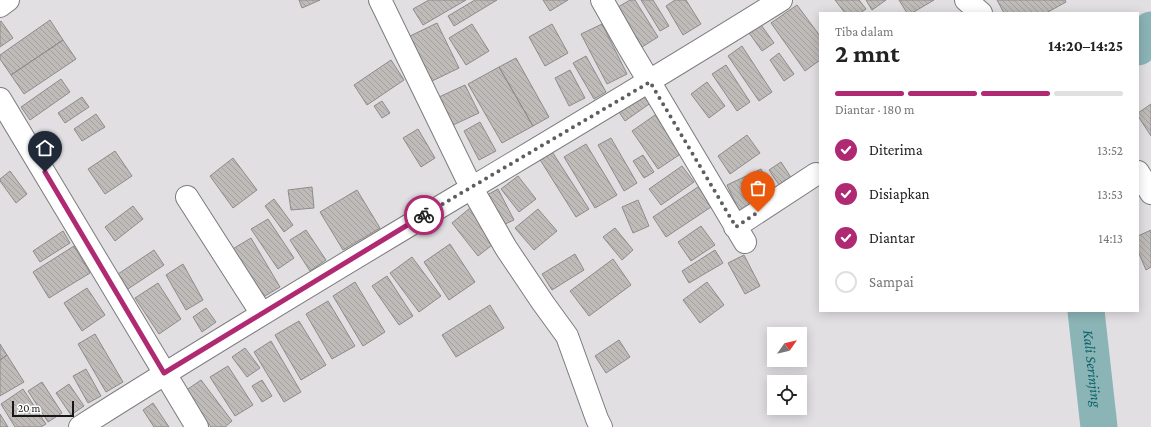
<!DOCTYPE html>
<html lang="id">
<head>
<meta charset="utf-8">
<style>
	body { margin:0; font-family:"Crimson Pro",serif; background:#f2f2f2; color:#222; height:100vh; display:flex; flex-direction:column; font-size:15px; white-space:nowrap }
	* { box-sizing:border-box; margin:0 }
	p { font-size:13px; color:#767676 }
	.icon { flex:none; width:22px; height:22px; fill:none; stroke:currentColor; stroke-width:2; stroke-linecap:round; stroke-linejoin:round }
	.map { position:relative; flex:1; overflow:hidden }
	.panel { position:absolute; left:819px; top:12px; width:320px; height:300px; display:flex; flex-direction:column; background:#fff; border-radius:0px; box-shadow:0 2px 10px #0003 }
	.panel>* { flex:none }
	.needle { width:26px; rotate:56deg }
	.controls { position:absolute; left:767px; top:327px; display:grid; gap:8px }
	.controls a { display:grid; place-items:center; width:40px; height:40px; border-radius:0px; background:#fff; box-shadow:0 2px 10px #0003; font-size:20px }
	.scale { position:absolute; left:12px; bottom:10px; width:62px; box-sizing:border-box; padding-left:4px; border:2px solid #171718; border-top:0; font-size:11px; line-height:14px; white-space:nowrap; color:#171718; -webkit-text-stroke:3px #fff; paint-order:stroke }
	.pin { position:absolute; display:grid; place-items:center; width:34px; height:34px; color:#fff; margin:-41px -17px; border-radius:50% 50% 50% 0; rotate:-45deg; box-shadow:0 0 4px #0007 }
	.pin .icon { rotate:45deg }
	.courier { position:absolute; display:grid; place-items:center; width:40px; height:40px; margin:-20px; border:3px solid #af2a72; border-radius:50%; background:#fff; color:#222; box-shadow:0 1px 5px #0007 }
	.head em { font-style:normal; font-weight:700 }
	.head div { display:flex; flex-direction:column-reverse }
	.head { display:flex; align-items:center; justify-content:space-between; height:68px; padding:0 16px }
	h1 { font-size:26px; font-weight:700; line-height:30px }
	.bar { display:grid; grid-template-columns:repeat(4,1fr); gap:6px 4px; align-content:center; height:48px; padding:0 16px }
	.bar i { height:5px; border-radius:3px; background:#e0e0e0 }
	.bar .current { background:#af2a72 }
	.bar p { grid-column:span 4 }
	ol { padding:0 16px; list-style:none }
	li { display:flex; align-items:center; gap:12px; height:44px }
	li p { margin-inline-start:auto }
	li .icon { padding:4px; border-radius:50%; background:#af2a72; color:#fff; stroke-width:4 }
	li:last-child { color:#767676 }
	li i { width:22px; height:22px; border:2px solid #e0e0e0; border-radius:50% }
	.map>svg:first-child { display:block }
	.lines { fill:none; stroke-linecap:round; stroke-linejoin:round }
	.river { stroke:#8bb4b7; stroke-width:37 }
	.building { fill:url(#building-back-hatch); stroke:#8f8b8a }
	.minor-casing { stroke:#7c7b7e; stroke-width:24 }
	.minor { stroke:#fff; stroke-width:22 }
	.done { stroke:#5e5d5f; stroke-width:4; stroke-dasharray:0 7.2 }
	.route { stroke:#af2a72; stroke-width:5 }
	.labels { text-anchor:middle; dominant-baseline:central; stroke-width:3; stroke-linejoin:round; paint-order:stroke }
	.water-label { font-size:15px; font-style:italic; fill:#0f646a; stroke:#fff }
</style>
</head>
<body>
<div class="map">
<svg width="1151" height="427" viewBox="0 0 1151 427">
	<defs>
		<pattern id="building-back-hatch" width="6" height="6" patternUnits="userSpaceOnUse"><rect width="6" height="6" fill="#bebbb9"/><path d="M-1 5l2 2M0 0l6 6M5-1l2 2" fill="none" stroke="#a3a09e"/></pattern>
	</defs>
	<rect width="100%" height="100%" fill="#e1dfe2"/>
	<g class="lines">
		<g class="river">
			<path d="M1138,47L1151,30"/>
			<path id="s1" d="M1086,311L1099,427"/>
		</g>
	</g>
	<path class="building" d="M299,0H320L302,8Z
		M429,0H466L423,25L413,9Z
		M475,0H497L454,26L448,16Z
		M543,0H568L550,11Z
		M630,0H635L658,37L642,47L618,7Z
		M641,0H653L669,26L660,31Z
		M675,0H686L701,24L683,35L666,6Z
		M835,0H859L866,9L860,13H845Z
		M866,0H886L872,10Z
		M899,0H934L912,13H907Z
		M997,0H1065L1066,2L1046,13H1004Z
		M797,5L820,36V60L805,71L771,23Z
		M50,20L63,40L11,75L0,59V55Z
		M1,21L13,38L0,47V22Z
		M759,22L774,43L762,51L747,30Z
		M437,23L459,68L430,82L408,37Z
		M472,24L489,51L466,65L449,38Z
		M552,24L568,53L545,66L529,37Z
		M602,24L627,74L607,84L581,34Z
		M63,40L76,59L24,94L11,75Z
		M742,46L772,92L759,101L728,56Z
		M779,53L794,74L784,81L770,60Z
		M586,56L606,92L594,99L573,63Z
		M516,58L549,117L533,126L499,67Z
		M391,60L404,80L367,105L354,85Z
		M726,65L750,102L737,111L712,74Z
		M499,67L533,126L502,143L468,84Z
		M570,70L585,98L569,106L555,78Z
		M61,79L70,92L30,120L21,107Z
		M707,82L725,106L709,118L691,94Z
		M465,85L479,113L453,125L439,97Z
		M644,90L652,102L625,121L617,109Z
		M82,97L89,107L65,123L58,113Z
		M382,101L390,113L382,118L374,106Z
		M1151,104V136L1138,116V113Z
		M96,114L105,127L82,141L74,129Z
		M655,115L682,153L658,169L632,131Z
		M480,122L496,151L479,160L464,131Z
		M418,129L435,158L421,167L403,138Z
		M747,135L760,153L730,174L718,156Z
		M611,138L637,183L624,191L598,145Z
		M586,144L617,195L595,208L564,157Z
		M551,150L589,209L576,217L539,158Z
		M115,151L132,176L105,194L88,169Z
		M643,155L654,172L644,178L633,161Z
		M233,158L257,190L233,208L210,176Z
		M781,162L794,182L782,189L769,170Z
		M682,166L694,182L661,205L649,189Z
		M761,169L773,195L739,211L727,185Z
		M10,171L27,194L16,203L0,181V179Z
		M518,176L536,199L519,212L501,189Z
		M701,185L714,205L666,237L653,217Z
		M312,187L314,208L291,210L288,190Z
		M498,189L514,220L503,225L487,195Z
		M357,190L380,228L343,250L320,212Z
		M274,199L293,225L284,232L265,206Z
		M638,200L649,226L633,233L622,207Z
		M133,206L143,219L115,241L105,227Z
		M470,208L496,242L478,256L452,223Z
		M538,209L557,231L534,250L515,228Z
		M268,219L294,258L278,269L251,229Z
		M701,226L715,245L691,261L678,242Z
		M615,228L633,250L622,260L603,237Z
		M306,230L326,260L310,271L290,240Z
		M1151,230V267L1146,270L1138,251V236Z
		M63,231L70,243L40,262L33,251Z
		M251,238L280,287L260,299L231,250Z
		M450,244L475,282L449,300L424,262Z
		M74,246L90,273L49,298L33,272Z
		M154,250L164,265L128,289L118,274Z
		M715,250L723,263L689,283L682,271Z
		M575,254L584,270L552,290L542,274Z
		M744,255L760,286L745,294L728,263Z
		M412,257L441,296L419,312L390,273Z
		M613,259L631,285L589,316L570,291Z
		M183,264L203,300L186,310L166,275Z
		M387,276L413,316L399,325L372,286Z
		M355,282L385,332L363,346L333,296Z
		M707,282L724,305L700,323L683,300Z
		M158,283L181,319L159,334L135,298Z
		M87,288L105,315L82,331L64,303Z
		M328,301L355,346L332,359L306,314Z
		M490,305L504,328L456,357L442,335Z
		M206,308L216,322L202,332L193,317Z
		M299,321L326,365L301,380L275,335Z
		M95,334L123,382L106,392L78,344Z
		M619,340L630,357L606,373L595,356Z
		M271,341L301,392L284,402L254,352Z
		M0,344L7,355L0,360Z
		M245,348L260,368L247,377L232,357Z
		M7,355L24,382L0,396V360Z
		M228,366L253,405L235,416L210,377Z
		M86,369L101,396L88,403L73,376Z
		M201,380L232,421L225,427H211L185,391Z
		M262,380L272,396L262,402L252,386Z
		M42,382L62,413L48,422L28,391Z
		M69,384L84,406L71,415L56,393Z
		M23,389L46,424L41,427H15L1,404Z
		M153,403L169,427H154L143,410Z
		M0,414L8,427H0Z"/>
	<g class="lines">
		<defs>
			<path id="minor" d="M380,0L471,187L506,248L543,303L567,336L597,419L601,427
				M602,0L628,46L745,242
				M966,0L981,13
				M0,6L8,0
				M0,99L197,427
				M1138,172L1151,193
				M187,197L262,314
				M735,227L816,174
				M80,427C311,280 549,145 781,0"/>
		</defs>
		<use href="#minor" class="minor-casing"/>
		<use href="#minor" class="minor"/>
	</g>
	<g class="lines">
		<path class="done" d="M424,215L650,82L736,227L758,212"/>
		<path class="route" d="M45,172L164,373L424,215"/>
	</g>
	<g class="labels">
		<g class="water-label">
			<text stroke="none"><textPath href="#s1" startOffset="58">Kali Serinjing</textPath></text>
		</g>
	</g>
</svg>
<div class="controls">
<a><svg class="needle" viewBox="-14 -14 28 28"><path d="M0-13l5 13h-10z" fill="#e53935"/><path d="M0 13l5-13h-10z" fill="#767676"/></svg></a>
<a><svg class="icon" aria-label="locate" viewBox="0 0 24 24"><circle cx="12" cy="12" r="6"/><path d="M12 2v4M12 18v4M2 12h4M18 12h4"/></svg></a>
</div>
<div class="scale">20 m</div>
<div class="pin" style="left:758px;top:212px;background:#ea580c"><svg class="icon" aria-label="bag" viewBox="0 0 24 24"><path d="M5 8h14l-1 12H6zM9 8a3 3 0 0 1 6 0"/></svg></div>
<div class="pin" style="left:45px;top:172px;background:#1f2937"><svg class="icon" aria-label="home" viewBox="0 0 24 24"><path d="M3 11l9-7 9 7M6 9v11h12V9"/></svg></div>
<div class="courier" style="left:424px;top:215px"><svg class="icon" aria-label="bike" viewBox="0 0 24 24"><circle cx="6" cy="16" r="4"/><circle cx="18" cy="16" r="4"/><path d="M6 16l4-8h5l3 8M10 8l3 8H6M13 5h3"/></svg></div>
<section class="panel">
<div class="head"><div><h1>2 mnt</h1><p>Tiba dalam</p></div><em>14:20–14:25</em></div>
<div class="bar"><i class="current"></i><i class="current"></i><i class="current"></i><i></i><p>Diantar · 180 m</p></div>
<ol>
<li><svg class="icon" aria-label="check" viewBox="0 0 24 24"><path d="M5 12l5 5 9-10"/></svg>Diterima<p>13:52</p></li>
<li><svg class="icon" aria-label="check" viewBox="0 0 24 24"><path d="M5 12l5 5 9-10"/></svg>Disiapkan<p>13:53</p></li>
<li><svg class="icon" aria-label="check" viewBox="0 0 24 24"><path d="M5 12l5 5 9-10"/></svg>Diantar<p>14:13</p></li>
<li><i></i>Sampai</li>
</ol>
</section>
</div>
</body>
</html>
